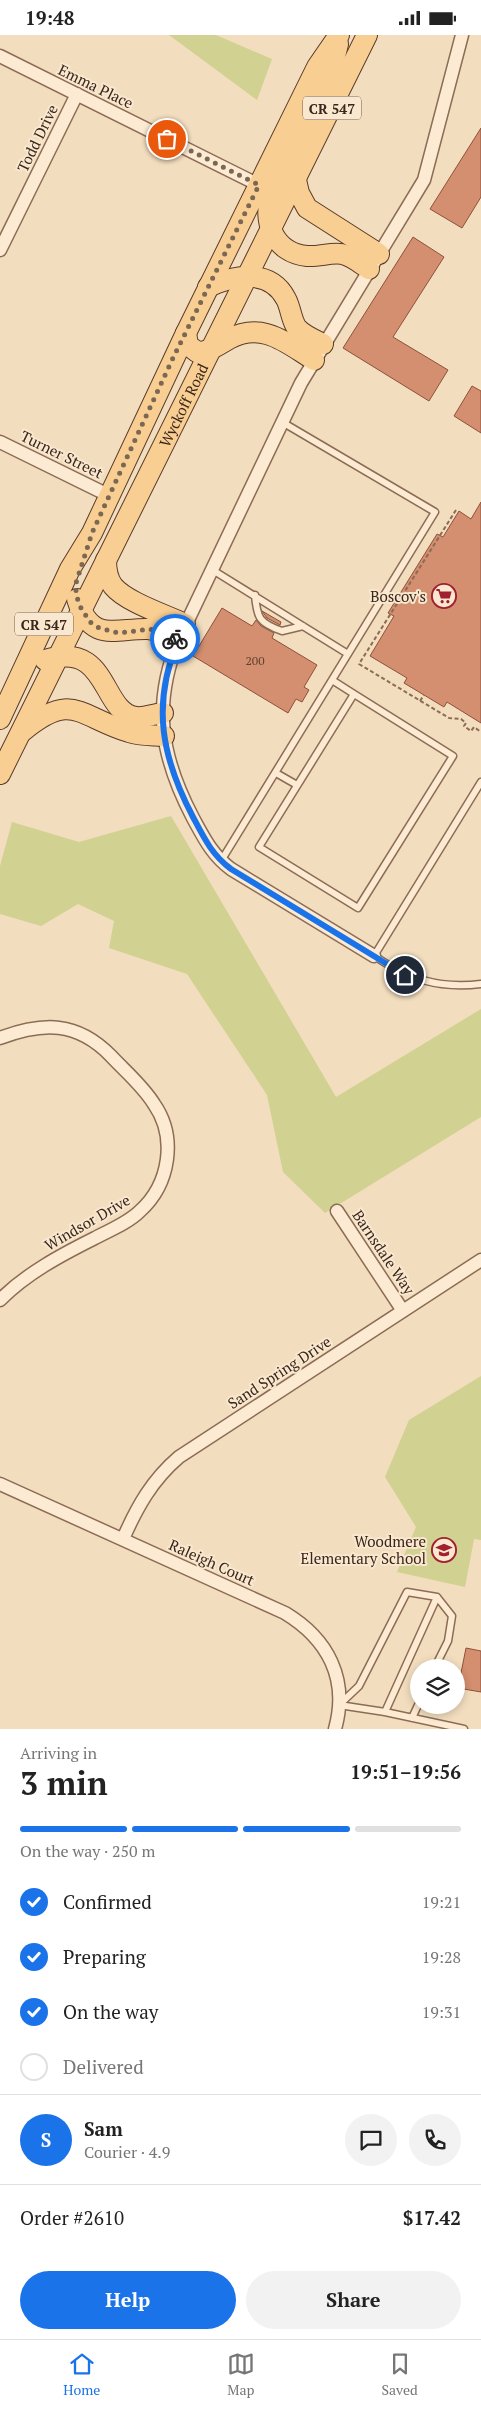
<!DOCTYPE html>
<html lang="en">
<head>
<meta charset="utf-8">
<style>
	body { margin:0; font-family:"PT Serif",serif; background:#f2f2f2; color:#222; height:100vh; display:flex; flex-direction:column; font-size:19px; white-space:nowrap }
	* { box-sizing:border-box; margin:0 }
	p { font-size:16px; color:#767676 }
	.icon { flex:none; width:28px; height:28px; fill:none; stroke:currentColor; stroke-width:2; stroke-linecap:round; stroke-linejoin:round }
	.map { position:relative; height:1694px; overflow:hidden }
	.drawer { display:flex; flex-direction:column; background:#fff; flex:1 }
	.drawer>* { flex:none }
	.tools { position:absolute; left:410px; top:1624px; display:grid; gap:10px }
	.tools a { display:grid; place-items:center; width:55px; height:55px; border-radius:50%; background:#fff; box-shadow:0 2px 8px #0003; font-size:25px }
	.pin { position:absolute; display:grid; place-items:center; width:42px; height:42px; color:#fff; margin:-21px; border:2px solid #fff; border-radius:50%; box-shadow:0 1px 5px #0007 }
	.courier { position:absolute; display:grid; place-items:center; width:50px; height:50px; margin:-25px; border:4px solid #1a73e8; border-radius:50%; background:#fff; color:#222; box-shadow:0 1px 6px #0007 }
	.headline em { font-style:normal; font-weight:700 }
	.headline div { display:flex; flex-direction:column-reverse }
	.headline { display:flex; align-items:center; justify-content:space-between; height:85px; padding:0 20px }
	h1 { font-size:32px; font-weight:700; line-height:38px }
	.bar { display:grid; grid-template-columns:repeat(4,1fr); gap:8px 5px; align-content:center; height:60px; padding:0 20px }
	.bar i { height:6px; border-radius:4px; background:#e0e0e0 }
	.bar .current { background:#1a73e8 }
	.bar p { grid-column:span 4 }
	.line { display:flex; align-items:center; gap:12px; padding:0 20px; border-top:1px solid #e0e0e0 }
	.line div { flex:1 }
	.round { display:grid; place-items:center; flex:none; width:52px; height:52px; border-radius:26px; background:#f2f2f2 }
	ol { padding:0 20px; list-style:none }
	li { display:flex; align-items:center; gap:15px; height:55px }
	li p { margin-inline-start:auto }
	li .icon { padding:5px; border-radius:50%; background:#1a73e8; color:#fff; stroke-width:4 }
	li:last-child { color:#767676 }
	li i { width:28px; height:28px; border:2px solid #e0e0e0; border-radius:50% }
	.action { display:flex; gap:10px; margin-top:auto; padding:10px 20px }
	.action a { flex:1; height:58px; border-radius:30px; background:#1a73e8; color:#fff; font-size:20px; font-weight:700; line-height:58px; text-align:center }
	.action a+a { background:#f2f2f2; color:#222 }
	.status { display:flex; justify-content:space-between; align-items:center; height:35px; padding:0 25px; background:#fff; direction:ltr }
	.status svg { height:14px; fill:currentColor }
	.menu { display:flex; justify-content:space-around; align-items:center; height:70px; border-top:1px solid #e0e0e0; background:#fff; font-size:14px; color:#767676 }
	.menu a { display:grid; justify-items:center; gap:2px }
	.menu .current { color:#1a73e8 }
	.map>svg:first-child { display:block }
	.green { fill:#d1d191 }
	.building { fill:#d48f70; stroke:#8e5139 }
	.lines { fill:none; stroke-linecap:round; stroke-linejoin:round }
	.service-casing { stroke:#8c6c55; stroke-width:9 }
	.minor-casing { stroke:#8c6c55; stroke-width:15 }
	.primary-casing { stroke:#593b2a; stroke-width:22 }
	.path { stroke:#8c6c55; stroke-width:2; stroke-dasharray:4 2.5; stroke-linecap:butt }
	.service { stroke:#fcebd2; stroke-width:6 }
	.minor { stroke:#fcebd2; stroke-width:12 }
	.primary { stroke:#f9ce92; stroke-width:20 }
	.done { stroke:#7a6754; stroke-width:5; stroke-dasharray:0 9 }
	.route { stroke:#1a73e8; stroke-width:6 }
	.labels { text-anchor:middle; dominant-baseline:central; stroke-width:4; stroke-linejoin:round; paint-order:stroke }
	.number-label { font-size:12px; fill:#604130 }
	.shield { fill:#f9e8cf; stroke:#736151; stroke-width:1 }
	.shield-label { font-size:14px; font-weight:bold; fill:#3a271b }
	.street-label { font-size:15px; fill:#3a271b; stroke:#f9e8cf }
	.poi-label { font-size:15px; fill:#3a271b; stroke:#f9e8cf; text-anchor:end }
</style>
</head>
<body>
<div class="status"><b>19:48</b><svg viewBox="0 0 49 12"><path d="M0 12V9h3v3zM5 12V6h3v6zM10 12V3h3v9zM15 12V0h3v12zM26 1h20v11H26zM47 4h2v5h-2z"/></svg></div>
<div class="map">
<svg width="481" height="1694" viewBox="0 0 481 1694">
	<rect width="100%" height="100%" fill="#f2ddbe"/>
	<path class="green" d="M169,0H216L272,24L257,65Z
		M171,781L336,1062L481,974V1082L325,1178L283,1137L267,1060L187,939L109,913L114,886L78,869L41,891L0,879V831L12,787L79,807Z
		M481,1341V1505L474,1504L465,1552L397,1537L416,1492L385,1442L409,1385Z"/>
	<path class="building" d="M481,93V162L462,193L430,174Z
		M413,202L444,222L393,302L448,335L429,366L343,313Z
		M472,351L481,356V398L454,381Z
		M481,467V688L447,667L444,672L404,648L407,643L370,621L394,581L388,578L437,499L443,502L459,476L471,484Z
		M222,573L252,591L256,585L261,591L274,598L272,603L317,630L304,652L309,655L302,667L296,664L288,678L193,621Z
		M262,576L281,587L280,590L267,583Z
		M466,1613L481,1616V1657L458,1653Z"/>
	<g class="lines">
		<defs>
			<path id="service" d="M211,534L348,619
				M255,560C257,583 259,588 282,596L303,591
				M332,645L354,659L453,721L358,873L259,812L354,659
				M276,738L297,750
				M481,747L374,921C409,944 438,954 481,949
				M221,826L435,477L282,387
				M340,1669L359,1651L407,1557L437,1562L452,1581L448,1606L435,1632
				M339,1670L385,1677L464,1694
				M385,1677L437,1562
				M412,1683L419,1668"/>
			<path id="minor" d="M0,21L259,150
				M0,215L77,59
				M0,407L110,461
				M374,921L231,834C212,820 204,803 193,783C161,722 152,671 178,606L301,348L424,145L462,0
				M0,1003C43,987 77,986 111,1021C125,1036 143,1051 154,1069C177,1102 170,1149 140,1176C128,1188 110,1195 95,1203C61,1220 27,1238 0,1265
				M337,1176L403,1276
				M0,1449L285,1578C328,1604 349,1644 335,1694
				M123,1504C137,1472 152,1445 179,1422L481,1225"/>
			<g id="primary">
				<path d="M338,9L331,37L272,158C261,187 275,218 307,221C319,222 331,217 342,219C352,221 361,229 369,234"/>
				<path d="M296,145L299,158L307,173L379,219"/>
				<path d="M208,252C234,240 270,233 286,264C291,273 291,285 297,293C303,300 315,305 323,309"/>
				<path d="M186,298L188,310L197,317C208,318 220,309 229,304C263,286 286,308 314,325"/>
				<path d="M106,525C106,534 107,543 113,551C126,567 166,580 185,589"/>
				<path d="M77,564C91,609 116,593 148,594C159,595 169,601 178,606"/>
				<path d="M45,625C110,605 100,677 136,682C144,683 154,679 163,678"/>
				<path d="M0,684L70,534L92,498L186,298L317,32L339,0"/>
				<path d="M23,696C73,655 79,682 129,697C140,701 152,700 164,701"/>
				<path id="s1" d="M0,739L367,0"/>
			</g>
		</defs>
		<use href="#service" class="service-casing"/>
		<use href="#minor" class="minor-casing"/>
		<use href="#primary" class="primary-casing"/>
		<path class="path" d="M456,475L359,629L449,683L461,684L466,688L464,691L471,696L474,692L481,697
			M420,666L424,660"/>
		<use href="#service" class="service"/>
		<use href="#minor" class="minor"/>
		<use href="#primary" class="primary"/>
	</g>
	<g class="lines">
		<path class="done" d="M167,104L259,150L173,323L92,498L76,548V560L81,573L90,587L99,593L119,598L150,594L175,604"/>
		<path class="route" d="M175,604L178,606C151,670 162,723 193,782C204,803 212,820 231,834L405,940"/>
	</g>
	<defs>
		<symbol id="supermarket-ring" viewBox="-11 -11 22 22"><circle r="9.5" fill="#f9e8cf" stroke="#a11f2f" stroke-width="1.5"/><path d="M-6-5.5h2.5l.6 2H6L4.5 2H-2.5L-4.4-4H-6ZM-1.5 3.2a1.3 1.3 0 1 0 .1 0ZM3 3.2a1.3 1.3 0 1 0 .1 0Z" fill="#a11f2f"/></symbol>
		<symbol id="school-ring" viewBox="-11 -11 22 22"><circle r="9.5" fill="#f9e8cf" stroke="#a11f2f" stroke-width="1.5"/><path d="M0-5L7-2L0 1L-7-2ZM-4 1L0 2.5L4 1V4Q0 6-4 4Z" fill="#a11f2f"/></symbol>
	</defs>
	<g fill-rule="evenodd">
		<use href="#supermarket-ring" x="430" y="547" width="28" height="28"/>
		<use href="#school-ring" x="430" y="1501" width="28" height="28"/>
	</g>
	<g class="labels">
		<g class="number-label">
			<text x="255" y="625">200</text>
		</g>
		<g class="shield">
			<rect x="303" y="61.5" width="58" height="23" rx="4"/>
			<rect x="15" y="577.5" width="58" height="23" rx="4"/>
		</g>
		<g class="shield-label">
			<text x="332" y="73">CR 547</text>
			<text x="44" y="589">CR 547</text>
		</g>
		<g class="street-label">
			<text transform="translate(96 51) rotate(26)">Emma Place</text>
			<text transform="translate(37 103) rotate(-64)">Todd Drive</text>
			<text stroke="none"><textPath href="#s1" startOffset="412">Wyckoff Road</textPath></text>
			<text transform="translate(62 419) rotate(26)">Turner Street</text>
			<text transform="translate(87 1187) rotate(-30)">Windsor Drive</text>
			<text transform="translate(384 1217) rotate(56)">Barnsdale Way</text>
			<text transform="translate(279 1337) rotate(-33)">Sand Spring Drive</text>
			<text transform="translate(212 1527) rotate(24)">Raleigh Court</text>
		</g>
		<g class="poi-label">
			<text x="426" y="561">Boscov's</text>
			<text x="426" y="1506">Woodmere<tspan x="426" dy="17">Elementary School</tspan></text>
		</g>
	</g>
</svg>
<div class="tools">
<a><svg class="icon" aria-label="layers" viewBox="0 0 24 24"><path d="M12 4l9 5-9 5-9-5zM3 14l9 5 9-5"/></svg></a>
</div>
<div class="pin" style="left:167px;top:104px;background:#ea580c"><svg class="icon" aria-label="bag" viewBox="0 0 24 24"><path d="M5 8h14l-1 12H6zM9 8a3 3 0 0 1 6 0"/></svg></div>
<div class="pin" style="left:405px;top:940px;background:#1f2937"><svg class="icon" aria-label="home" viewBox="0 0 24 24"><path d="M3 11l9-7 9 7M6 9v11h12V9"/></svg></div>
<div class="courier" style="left:175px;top:604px"><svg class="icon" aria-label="bike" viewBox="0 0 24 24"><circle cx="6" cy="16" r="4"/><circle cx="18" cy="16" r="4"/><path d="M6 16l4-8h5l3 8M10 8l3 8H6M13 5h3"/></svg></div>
</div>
<section class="drawer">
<div class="headline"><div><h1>3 min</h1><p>Arriving in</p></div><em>19:51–19:56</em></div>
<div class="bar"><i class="current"></i><i class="current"></i><i class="current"></i><i></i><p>On the way · 250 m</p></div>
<ol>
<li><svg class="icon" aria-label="check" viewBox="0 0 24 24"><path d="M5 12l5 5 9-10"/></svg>Confirmed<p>19:21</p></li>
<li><svg class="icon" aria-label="check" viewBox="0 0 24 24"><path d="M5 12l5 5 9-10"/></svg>Preparing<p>19:28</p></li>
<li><svg class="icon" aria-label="check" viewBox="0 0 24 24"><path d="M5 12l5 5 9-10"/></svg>On the way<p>19:31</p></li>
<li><i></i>Delivered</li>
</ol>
<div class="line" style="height:90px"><b class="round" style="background:#1a73e8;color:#fff">S</b><div><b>Sam</b><p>Courier · 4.9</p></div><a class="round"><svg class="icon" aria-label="chat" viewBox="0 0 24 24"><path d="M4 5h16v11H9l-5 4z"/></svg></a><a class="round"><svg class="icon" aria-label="phone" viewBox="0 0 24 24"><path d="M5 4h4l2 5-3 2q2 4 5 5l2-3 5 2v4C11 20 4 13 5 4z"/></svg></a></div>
<div class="line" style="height:65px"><div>Order #2610</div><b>$17.42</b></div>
<div class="action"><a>Help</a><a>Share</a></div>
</section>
<nav class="menu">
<a class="current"><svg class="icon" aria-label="home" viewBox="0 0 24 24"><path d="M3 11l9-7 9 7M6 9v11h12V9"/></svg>Home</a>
<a><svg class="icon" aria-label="map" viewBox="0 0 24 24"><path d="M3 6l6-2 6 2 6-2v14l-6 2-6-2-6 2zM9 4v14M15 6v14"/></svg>Map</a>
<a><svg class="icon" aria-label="saved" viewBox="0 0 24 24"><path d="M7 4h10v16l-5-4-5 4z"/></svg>Saved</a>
</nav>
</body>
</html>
